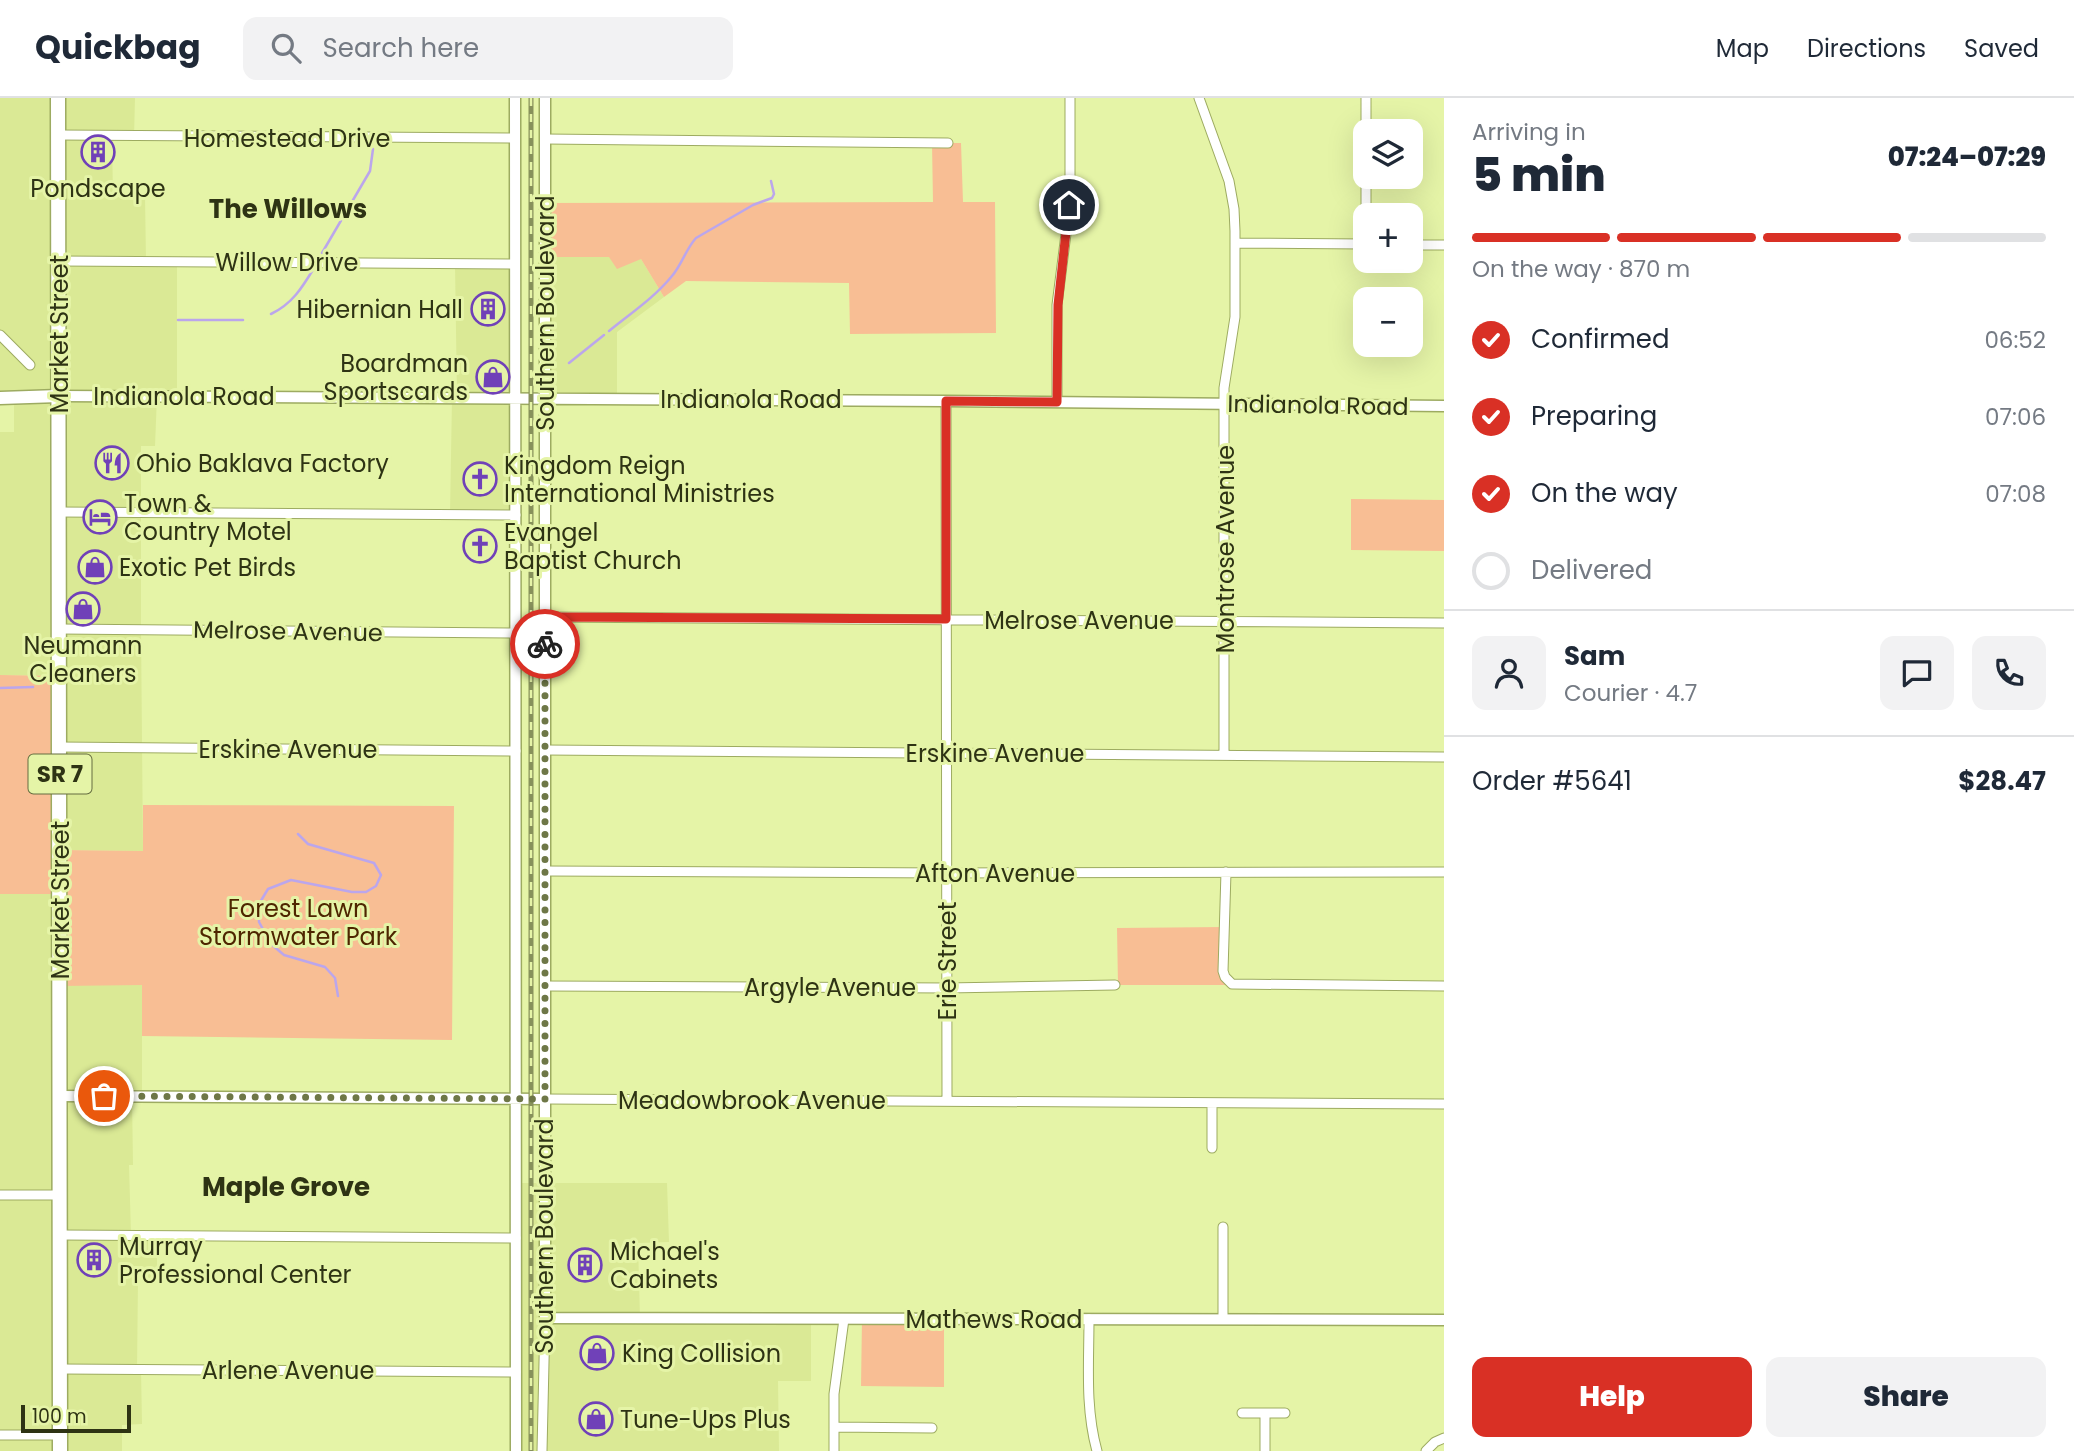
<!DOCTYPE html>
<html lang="en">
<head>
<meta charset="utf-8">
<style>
	body { margin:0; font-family:Poppins,sans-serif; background:#f2f2f3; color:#1f2937; height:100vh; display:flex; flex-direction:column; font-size:26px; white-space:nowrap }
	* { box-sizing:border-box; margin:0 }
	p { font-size:23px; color:#747a83 }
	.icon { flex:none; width:38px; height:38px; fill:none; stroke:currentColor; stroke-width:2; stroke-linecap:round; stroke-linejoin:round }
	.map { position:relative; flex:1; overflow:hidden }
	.drawer { display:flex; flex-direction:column; background:#fff; width:630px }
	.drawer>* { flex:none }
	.tools { position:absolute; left:1353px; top:21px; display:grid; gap:14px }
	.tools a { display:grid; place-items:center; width:70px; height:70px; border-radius:14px; background:#fff; box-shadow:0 7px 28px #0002; font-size:35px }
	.scale { position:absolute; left:21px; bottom:18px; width:110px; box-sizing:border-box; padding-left:7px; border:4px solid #2e3314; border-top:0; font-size:19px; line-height:24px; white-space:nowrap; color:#2e3314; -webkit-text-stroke:5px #e5f4a7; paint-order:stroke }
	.pin { position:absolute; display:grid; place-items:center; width:60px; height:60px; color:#fff; margin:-30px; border:4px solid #fff; border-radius:50%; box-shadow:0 2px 7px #0007 }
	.courier { position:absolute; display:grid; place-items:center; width:70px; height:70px; margin:-35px; border:5px solid #d93025; border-radius:50%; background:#fff; color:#222; box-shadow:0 2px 9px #0007 }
	.headline em { font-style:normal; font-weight:800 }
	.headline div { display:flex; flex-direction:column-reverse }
	.headline { display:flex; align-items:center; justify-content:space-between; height:119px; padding:0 28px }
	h1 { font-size:46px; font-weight:800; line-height:52px }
	.bar { display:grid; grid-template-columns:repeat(4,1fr); gap:10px 7px; align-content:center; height:84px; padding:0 28px }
	.bar i { height:9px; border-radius:5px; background:#e0e1e3 }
	.bar .on { background:#d93025 }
	.bar p { grid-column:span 4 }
	.line { display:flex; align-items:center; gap:18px; padding:0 28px; border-top:2px solid #e0e1e3 }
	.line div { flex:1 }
	.round { display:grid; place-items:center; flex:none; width:74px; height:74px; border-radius:14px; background:#f2f2f3 }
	ol { padding:0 28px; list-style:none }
	li { display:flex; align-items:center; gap:21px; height:77px }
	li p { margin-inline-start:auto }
	li .icon { padding:7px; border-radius:50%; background:#d93025; color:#fff; stroke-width:4 }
	li:last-child { color:#747a83 }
	li i { width:38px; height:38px; border:4px solid #e0e1e3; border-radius:50% }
	.cta { display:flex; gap:14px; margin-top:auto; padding:14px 28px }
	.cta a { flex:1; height:80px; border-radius:14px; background:#d93025; color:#fff; font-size:28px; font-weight:800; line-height:80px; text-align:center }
	.cta a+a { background:#f2f2f3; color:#1f2937 }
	header { display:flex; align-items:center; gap:42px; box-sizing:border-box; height:98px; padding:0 35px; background:#fff; border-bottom:2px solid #e0e1e3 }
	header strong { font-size:33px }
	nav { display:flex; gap:38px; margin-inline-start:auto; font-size:24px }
	.search { width:490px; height:63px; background:#f2f2f3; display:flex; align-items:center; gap:18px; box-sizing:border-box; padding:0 24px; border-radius:14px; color:#747a83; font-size:26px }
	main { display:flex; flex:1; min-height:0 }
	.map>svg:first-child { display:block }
	.built { fill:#dae995 }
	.green { fill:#f8be94 }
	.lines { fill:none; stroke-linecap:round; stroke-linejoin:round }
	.stream { stroke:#bba6ec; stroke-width:2.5 }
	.minor-casing { stroke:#9dab61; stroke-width:11 }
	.tertiary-casing { stroke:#9dab61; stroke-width:13 }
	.secondary-casing { stroke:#9dab61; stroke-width:15 }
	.primary-casing { stroke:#9dab61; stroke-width:17 }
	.minor { stroke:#fff; stroke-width:9 }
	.tertiary { stroke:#fff; stroke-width:10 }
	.secondary { stroke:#fff; stroke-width:12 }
	.primary { stroke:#fff; stroke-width:14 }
	.rail-casing { stroke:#87915b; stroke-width:5 }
	.rail { stroke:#e5f4a7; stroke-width:2.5; stroke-dasharray:8; stroke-linecap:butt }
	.done { stroke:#6e7747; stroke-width:7; stroke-dasharray:0 12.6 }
	.route { stroke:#d93025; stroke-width:9 }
	.labels { text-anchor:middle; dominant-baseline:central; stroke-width:6; stroke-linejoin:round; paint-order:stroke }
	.shield { fill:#e5f4a7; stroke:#656d40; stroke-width:2 }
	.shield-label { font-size:23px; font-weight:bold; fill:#2e3314 }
	.street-label { font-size:24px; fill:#2e3314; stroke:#e5f4a7 }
	.poi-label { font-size:24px; fill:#2e3314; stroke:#e5f4a7; text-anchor:start }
	.park-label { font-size:24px; fill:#4e2500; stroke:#e5f4a7 }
	.neighbourhood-label { font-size:26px; font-weight:bold; fill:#2e3314; stroke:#e5f4a7 }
</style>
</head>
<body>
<header>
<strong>Quickbag</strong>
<div class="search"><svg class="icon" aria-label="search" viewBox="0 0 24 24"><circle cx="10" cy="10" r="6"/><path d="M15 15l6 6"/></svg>Search here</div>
<nav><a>Map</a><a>Directions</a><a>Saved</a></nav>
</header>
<main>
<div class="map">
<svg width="1444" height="1353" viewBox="0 0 1444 1353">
	<rect width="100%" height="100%" fill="#e5f4a7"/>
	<path class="built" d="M0,0H135L134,39H112L113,99H145L146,163L177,164V298H157L155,348H141V531L143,753L60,752L59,578L0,577V334H14V300H0Z
		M545,159H609L641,161L664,199L617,234V300H544Z
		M455,166H515L516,417H450L452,300L457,299Z
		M0,796H60L142,887V998L132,999L133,1067H129L131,1137H157V1181L138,1182L137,1271L141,1272L142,1326L122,1327V1353H0Z
		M516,1085H667L669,1144L638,1145L640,1220L811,1221V1283H778L779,1353H516Z"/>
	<path class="green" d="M932,45H961L963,104H995L996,235L850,236L849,185L686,183L664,199L641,161L617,171L609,159H545V105L933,104Z
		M1351,401L1444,402V453L1351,452Z
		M0,577L60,578V752L143,753V707L454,708L452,942L142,938V887L60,888V796H0Z
		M1224,829L1223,873L1234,887H1118L1117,830Z
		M862,1221H944V1289L861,1288Z"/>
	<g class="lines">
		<path class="stream" d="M322,155L370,73L373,51
			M271,216C292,206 302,190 314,170
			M178,222H243
			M609,233C631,215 654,200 672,178C682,166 686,151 696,140L753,107L772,100L774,96L771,83
			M569,265L604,237
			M0,590L33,589
			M298,736L308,746L374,765L381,777L376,788L366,794H352L291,782L268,791L259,806V824L271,846L284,857L325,869L335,880L338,898"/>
		<defs>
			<path id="minor" d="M1199,0L1229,83L1234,111L1235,133V219L1224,290V657
				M1366,33V0
				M58,37L515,40
				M545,41L948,45
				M1366,117V79
				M1235,145L1365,146
				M1410,147H1444
				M59,163L515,166
				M0,237L30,267
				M946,303L947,1003
				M1057,304V207L1067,128L1070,85V0
				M59,414L516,417
				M546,519L1444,525
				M60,531L516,535
				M59,649L516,653
				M545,652L1444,659
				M545,773L947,775L1444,774
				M1226,774L1223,873L1225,879L1232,886L1444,888
				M545,888L947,890L1115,887
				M545,1001L1444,1006
				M1212,1005V1050
				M0,1097H60
				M61,1137L516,1140
				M1089,1221C1089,1265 1085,1310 1097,1353
				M1223,1221V1129
				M61,1271L516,1274
				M1242,1315H1285
				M834,1329L932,1330
				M0,1337H60
				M542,1353L545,1220
				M834,1353V1296L844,1221
				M1265,1353V1315
				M1426,1353L1435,1344L1444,1340"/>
			<path id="tertiary" d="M515,0L516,1353
				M545,0V1220L1444,1222
				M59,298L946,303L1444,308
				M60,998L545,1001"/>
			<path id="secondary" d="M0,300L59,298"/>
			<path id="primary" d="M58,0L60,1353"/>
		</defs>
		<use href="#minor" class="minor-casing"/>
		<use href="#tertiary" class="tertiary-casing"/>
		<use href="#secondary" class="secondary-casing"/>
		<use href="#primary" class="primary-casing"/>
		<use href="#minor" class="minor"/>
		<use href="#tertiary" class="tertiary"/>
		<use href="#secondary" class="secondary"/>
		<use href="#primary" class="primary"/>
		<defs>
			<path id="rail" d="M531,0V1353"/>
		</defs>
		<use href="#rail" class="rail-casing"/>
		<use href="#rail" class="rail"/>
	</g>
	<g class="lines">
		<path class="done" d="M104,998L545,1001V546"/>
		<path class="route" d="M545,546L546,519L946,521V303L1057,304L1058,207L1069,107"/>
	</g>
	<defs>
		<symbol id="building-ring" viewBox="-11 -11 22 22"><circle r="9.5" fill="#e5f4a7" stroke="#7041b8" stroke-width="1.5"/><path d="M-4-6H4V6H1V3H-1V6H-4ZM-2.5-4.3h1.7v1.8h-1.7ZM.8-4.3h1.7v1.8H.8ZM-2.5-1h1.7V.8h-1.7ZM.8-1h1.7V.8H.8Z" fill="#7041b8"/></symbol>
		<symbol id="shop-ring" viewBox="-11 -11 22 22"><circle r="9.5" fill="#e5f4a7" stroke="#7041b8" stroke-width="1.5"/><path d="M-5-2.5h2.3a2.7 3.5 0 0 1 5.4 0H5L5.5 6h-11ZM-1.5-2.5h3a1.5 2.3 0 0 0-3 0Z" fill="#7041b8"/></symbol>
		<symbol id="restaurant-ring" viewBox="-11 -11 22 22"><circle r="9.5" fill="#e5f4a7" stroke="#7041b8" stroke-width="1.5"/><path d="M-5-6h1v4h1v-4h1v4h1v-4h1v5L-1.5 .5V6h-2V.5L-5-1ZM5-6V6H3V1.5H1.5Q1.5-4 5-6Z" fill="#7041b8"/></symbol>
		<symbol id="church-ring" viewBox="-11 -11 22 22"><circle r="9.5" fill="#e5f4a7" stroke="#7041b8" stroke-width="1.5"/><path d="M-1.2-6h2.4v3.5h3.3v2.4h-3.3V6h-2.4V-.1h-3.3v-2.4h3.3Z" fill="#7041b8"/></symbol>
		<symbol id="hotel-ring" viewBox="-11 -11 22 22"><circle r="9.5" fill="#e5f4a7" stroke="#7041b8" stroke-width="1.5"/><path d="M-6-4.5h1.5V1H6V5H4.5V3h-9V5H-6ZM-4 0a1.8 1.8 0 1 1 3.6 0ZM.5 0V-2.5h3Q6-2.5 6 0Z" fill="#7041b8"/></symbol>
	</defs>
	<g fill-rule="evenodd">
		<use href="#building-ring" x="79" y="35" width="38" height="38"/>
		<use href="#building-ring" x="469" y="192" width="38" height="38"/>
		<use href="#shop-ring" x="474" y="260" width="38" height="38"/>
		<use href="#restaurant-ring" x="93" y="346" width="38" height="38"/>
		<use href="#church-ring" x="461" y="362" width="38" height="38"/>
		<use href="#hotel-ring" x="81" y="400" width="38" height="38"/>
		<use href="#church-ring" x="461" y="429" width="38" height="38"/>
		<use href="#shop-ring" x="76" y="450" width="38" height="38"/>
		<use href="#shop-ring" x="64" y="492" width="38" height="38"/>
		<use href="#building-ring" x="75" y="1143" width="38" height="38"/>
		<use href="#building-ring" x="566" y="1148" width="38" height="38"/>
		<use href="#shop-ring" x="578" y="1236" width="38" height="38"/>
		<use href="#shop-ring" x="577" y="1302" width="38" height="38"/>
	</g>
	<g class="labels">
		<rect class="shield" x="28.5" y="656.5" width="63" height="39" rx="5"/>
		<g class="shield-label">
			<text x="60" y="676">SR 7</text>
		</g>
		<g class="street-label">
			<text x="287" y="40">Homestead Drive</text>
			<text x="287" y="164">Willow Drive</text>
			<text transform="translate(545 215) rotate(-90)">Southern Boulevard</text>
			<text transform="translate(59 236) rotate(-90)">Market Street</text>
			<text x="184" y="298">Indianola Road</text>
			<text x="751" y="301">Indianola Road</text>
			<text transform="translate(1318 307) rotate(1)">Indianola Road</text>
			<text transform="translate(1225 451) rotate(-90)">Montrose Avenue</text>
			<text x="1079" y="522">Melrose Avenue</text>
			<text transform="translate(288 533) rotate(1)">Melrose Avenue</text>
			<text x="288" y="651">Erskine Avenue</text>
			<text x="995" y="655">Erskine Avenue</text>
			<text x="995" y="775">Afton Avenue</text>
			<text transform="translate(60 802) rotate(-90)">Market Street</text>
			<text transform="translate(947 863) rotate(-90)">Erie Street</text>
			<text x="830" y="889">Argyle Avenue</text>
			<text x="752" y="1002">Meadowbrook Avenue</text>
			<text transform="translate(544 1138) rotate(-90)">Southern Boulevard</text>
			<text x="994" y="1221">Mathews Road</text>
			<text x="288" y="1272">Arlene Avenue</text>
		</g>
		<g class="poi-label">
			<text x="98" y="90" text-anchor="middle">Pondscape</text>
			<text x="463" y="211" text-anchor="end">Hibernian Hall</text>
			<text x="468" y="265" text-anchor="end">Boardman<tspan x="468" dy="28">Sportscards</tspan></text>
			<text x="136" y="365">Ohio Baklava Factory</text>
			<text x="504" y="367">Kingdom Reign<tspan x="504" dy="28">International Ministries</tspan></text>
			<text x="124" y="405">Town &amp;<tspan x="124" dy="28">Country Motel</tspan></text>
			<text x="504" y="434">Evangel<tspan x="504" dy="28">Baptist Church</tspan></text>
			<text x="119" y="469">Exotic Pet Birds</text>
			<text x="83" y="547" text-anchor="middle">Neumann<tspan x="83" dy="28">Cleaners</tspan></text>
			<text x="119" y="1148">Murray<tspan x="119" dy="28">Professional Center</tspan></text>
			<text x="610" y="1153">Michael's<tspan x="610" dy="28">Cabinets</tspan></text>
			<text x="622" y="1255">King Collision</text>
			<text x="620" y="1321">Tune-Ups Plus</text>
		</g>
		<g class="park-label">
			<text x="298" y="810">Forest Lawn<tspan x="298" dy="28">Stormwater Park</tspan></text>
		</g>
		<g class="neighbourhood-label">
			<text x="288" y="111">The Willows</text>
			<text x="286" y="1089">Maple Grove</text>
		</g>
	</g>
</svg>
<div class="tools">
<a><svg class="icon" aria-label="layers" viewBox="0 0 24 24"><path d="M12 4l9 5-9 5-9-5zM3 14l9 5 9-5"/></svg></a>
<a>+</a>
<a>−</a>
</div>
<div class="scale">100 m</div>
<div class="pin" style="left:104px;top:998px;background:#ea580c"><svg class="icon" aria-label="bag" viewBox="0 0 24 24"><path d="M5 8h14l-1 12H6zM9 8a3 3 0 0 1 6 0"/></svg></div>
<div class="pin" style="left:1069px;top:107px;background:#1f2937"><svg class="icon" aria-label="home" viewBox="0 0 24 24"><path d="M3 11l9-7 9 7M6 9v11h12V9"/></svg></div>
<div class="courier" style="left:545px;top:546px"><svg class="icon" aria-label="bike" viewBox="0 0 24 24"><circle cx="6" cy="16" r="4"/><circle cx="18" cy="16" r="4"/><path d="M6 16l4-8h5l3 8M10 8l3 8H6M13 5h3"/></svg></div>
</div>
<section class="drawer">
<div class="headline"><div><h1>5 min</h1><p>Arriving in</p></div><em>07:24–07:29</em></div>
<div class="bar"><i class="on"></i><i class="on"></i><i class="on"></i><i></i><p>On the way · 870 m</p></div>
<ol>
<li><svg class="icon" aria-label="check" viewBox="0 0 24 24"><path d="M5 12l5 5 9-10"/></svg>Confirmed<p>06:52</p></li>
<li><svg class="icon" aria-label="check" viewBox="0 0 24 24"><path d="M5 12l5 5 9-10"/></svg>Preparing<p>07:06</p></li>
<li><svg class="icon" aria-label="check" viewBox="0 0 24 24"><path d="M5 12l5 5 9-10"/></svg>On the way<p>07:08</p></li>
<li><i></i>Delivered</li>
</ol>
<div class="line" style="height:126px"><a class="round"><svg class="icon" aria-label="person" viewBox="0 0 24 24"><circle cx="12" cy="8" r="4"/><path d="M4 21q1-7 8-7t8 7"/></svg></a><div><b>Sam</b><p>Courier · 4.7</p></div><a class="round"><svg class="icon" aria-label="chat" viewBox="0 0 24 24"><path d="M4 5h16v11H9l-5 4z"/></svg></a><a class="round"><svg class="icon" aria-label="phone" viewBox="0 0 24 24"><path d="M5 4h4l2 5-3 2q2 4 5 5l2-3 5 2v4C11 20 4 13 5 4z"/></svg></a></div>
<div class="line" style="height:91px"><div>Order #5641</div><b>$28.47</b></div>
<div class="cta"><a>Help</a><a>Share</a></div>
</section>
</main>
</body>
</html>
